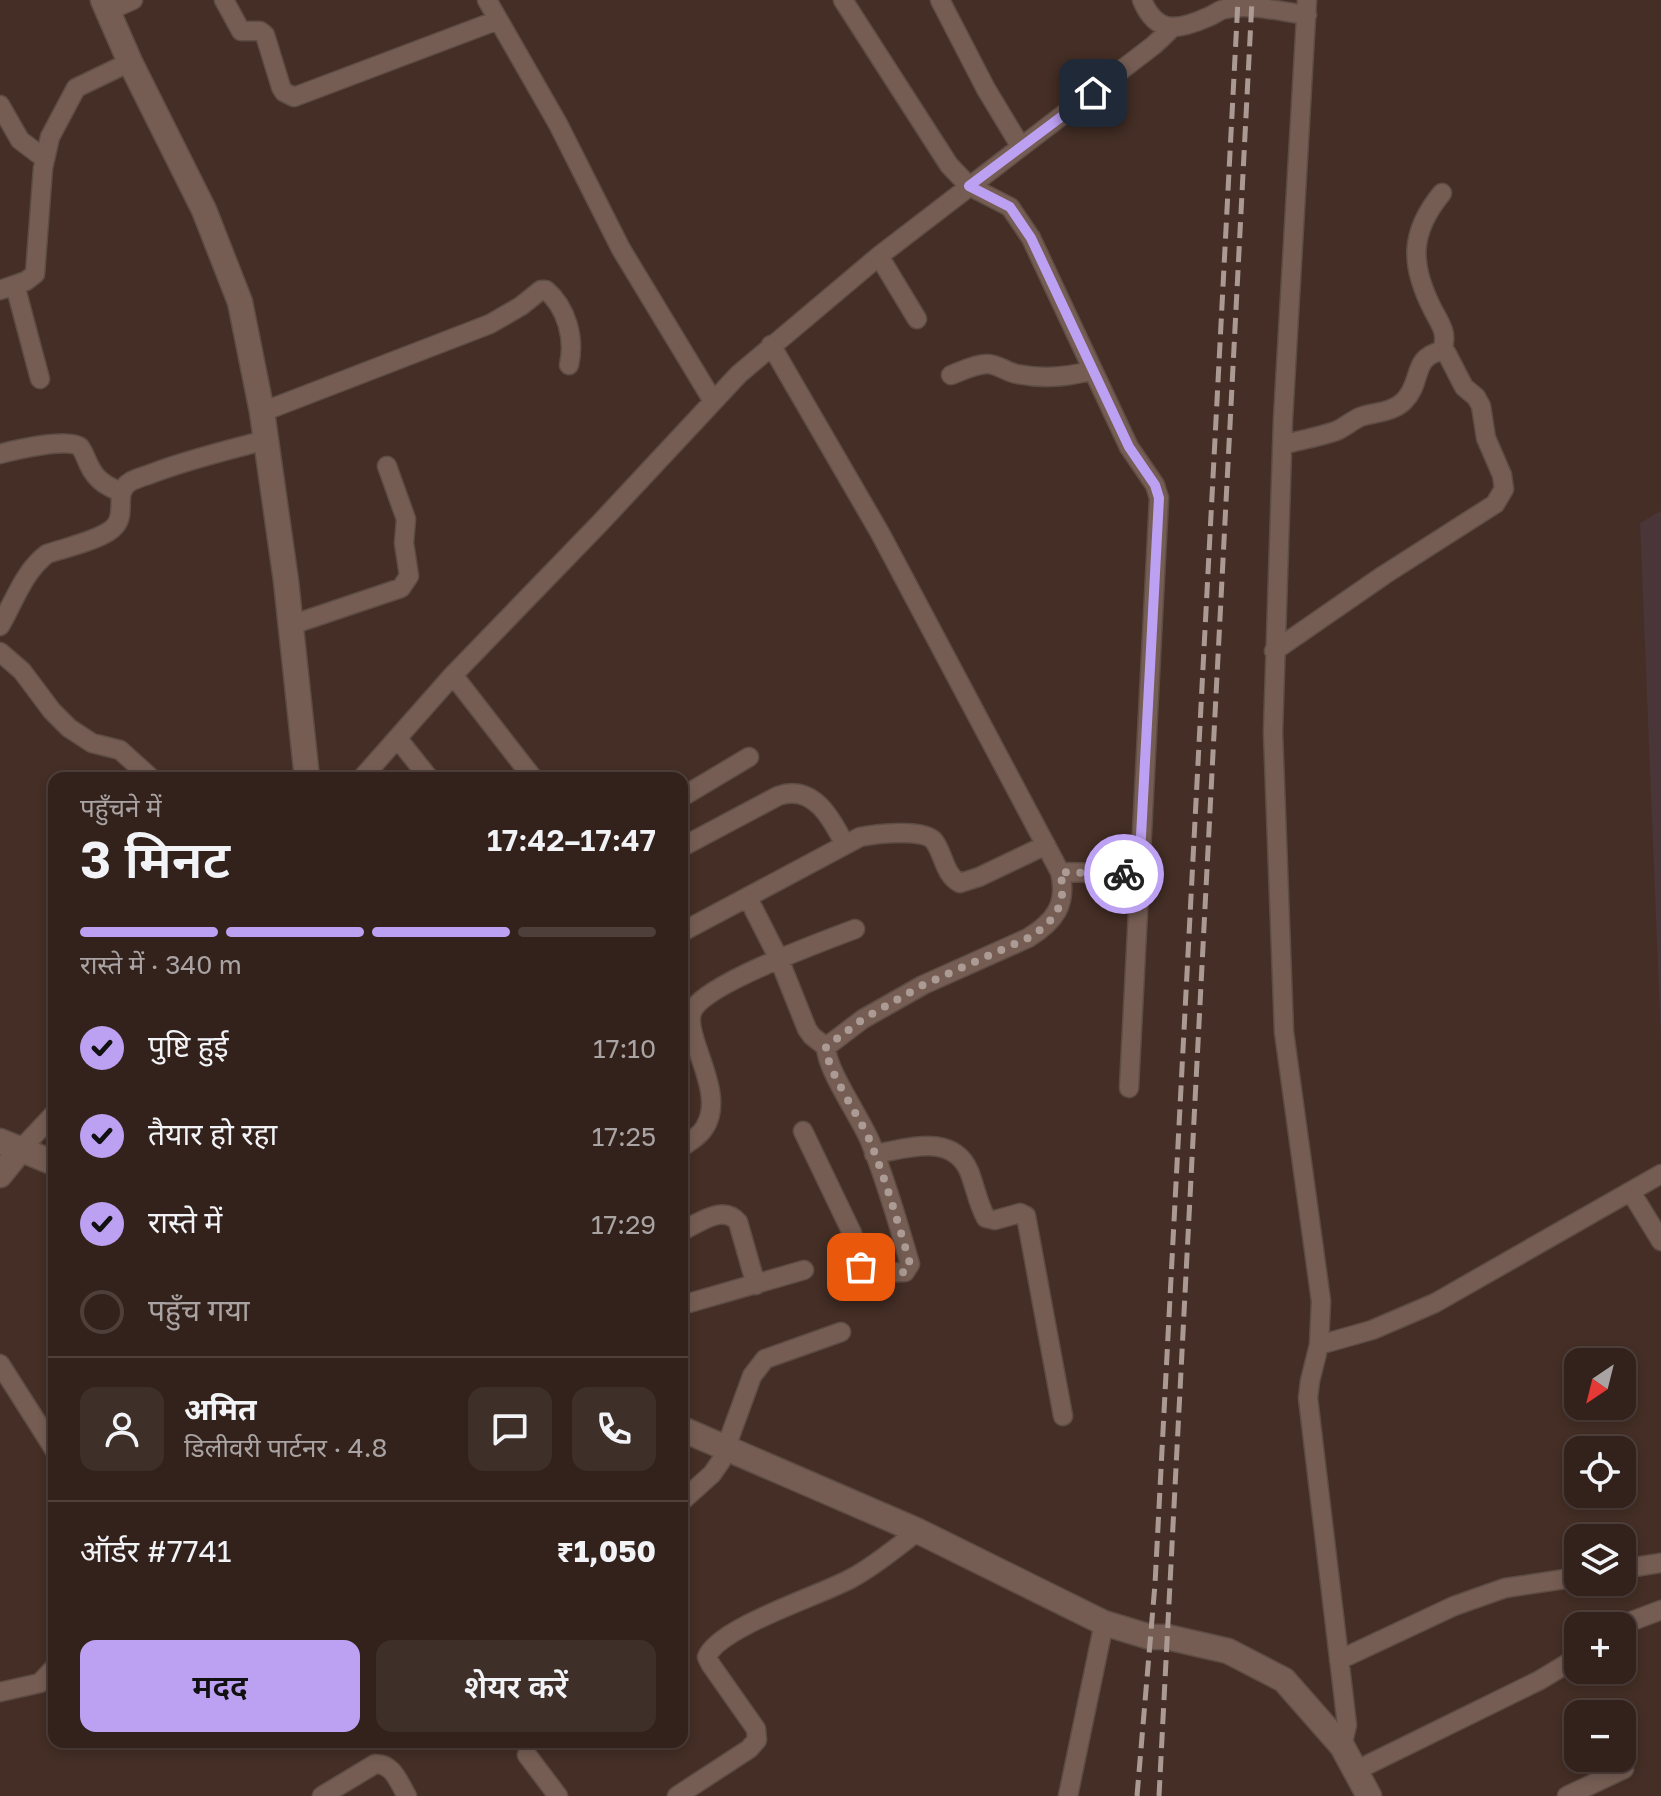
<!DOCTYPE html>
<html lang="hi">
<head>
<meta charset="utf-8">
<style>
	body { margin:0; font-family:"Golos Text","Noto Sans Devanagari",sans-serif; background:#3e2f29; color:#f1f3f6; height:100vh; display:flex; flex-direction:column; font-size:30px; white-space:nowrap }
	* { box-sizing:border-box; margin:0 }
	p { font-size:26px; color:#a9a4a3 }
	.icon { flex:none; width:44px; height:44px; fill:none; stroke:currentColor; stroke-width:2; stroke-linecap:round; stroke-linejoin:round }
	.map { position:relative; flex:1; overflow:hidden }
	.details { position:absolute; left:48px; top:772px; width:640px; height:976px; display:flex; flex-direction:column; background:#33221c; border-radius:16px; box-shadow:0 4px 12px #0003,0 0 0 2px #4e3f3b }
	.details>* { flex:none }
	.needle { width:52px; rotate:215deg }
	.controls { position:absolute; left:1564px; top:1348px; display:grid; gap:16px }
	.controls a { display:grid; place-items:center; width:72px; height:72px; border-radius:16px; background:#33221c; box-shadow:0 4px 12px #0003,0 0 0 2px #4e3f3b; font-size:40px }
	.pin { position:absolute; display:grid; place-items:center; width:68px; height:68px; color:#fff; margin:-34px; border-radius:16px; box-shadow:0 4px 12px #0006 }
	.courier { position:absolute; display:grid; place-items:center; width:80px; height:80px; margin:-40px; border:6px solid #bca0f2; border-radius:50%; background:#fff; color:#222; box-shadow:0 2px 10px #0007 }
	.headline em { font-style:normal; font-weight:600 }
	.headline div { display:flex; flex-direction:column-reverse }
	.headline { display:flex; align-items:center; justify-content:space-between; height:136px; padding:0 32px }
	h1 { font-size:52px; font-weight:600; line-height:60px }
	.bar { display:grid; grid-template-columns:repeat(4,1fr); gap:12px 8px; align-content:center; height:96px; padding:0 32px }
	.bar i { height:10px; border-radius:6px; background:#4e3f3b }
	.bar .on { background:#bca0f2 }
	.bar p { grid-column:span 4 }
	.line { display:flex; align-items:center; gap:20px; padding:0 32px; border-top:2px solid #4e3f3b }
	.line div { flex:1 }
	.round { display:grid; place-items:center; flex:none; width:84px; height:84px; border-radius:16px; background:#3e2f29 }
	ol { padding:0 32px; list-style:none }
	li { display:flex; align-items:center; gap:24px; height:88px }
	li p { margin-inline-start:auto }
	li .icon { padding:8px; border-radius:50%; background:#bca0f2; color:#111; stroke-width:4 }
	li:last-child { color:#a9a4a3 }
	li i { width:44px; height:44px; border:4px solid #4e3f3b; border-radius:50% }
	.primary-button { display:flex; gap:16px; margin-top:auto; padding:16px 32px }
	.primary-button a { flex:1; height:92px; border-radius:16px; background:#bca0f2; color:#111; font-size:32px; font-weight:600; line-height:92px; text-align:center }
	.primary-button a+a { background:#3e2f29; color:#f1f3f6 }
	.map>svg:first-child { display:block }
	.commercial { fill:#4a3538 }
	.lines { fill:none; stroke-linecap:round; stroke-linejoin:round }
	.street-casing { stroke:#5d4c44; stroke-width:21 }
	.secondary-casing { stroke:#5d4c44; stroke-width:27 }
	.street { stroke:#755d53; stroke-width:18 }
	.secondary { stroke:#755d53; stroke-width:24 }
	.rail { stroke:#ab9a93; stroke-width:5; stroke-dasharray:16 8; stroke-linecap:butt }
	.done { stroke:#ac9b94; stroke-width:8; stroke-dasharray:0 14.4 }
	.route { stroke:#bca0f2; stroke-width:10 }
</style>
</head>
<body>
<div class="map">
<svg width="1661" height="1796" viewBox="0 0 1661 1796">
	<rect width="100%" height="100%" fill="#442e25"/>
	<path class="commercial" d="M1661,511V1043L1640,523Z"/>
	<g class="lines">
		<defs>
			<path id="street" d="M224,0L241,31H260L265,35L281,87L284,92L294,97L498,20
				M487,0L558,124L621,249L713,401
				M843,0L949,165L969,186L1010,207L1031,238L1129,447L1155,485L1159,498L1129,1088
				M940,0L986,89L1021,147
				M1142,0C1156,34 1177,31 1208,17C1214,15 1219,10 1225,9C1250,3 1282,12 1307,15
				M1307,0L1283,419L1273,732L1284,1032L1321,1301L1319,1345L1310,1381L1308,1398L1347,1725L1342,1746
				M108,11L133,0
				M0,105L20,140L45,159
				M1442,193C1409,233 1410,265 1433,310C1441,325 1448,333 1442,351
				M879,256L917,319
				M15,285L40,379
				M0,290L26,281L35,274L43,168L50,137L76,88L130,62
				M771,345L880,533L1060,872C1068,905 1054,922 1028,938L923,985L863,1019L826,1047C826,1069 860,1117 870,1141C886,1181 898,1222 910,1264L905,1272L871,1273L861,1267L852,1233L803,1131
				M951,375C962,371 975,364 987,364C998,364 1006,372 1017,374C1042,379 1069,377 1093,370
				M262,412L490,324L521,306L541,290H546C567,308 575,339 569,365
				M0,454C14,450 70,437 80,447C84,452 86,459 89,465C96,480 106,486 121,492
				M291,625L395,590L401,588L409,576L404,543L406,519L387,466
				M0,626C14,602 24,571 47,554C64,548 105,539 115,526C127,513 113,492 130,482C136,478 146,476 153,473C190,459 228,450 266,440
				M1274,651L1384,575L1495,504L1504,489L1502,475L1486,438L1481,406L1476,397L1464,387L1447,354L1442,351C1411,357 1423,382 1404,401C1393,412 1377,412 1363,416C1353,419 1346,427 1336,431C1319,437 1300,440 1282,445
				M0,652L22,671L52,711L69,728L92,743L120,750L151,778
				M453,675L533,778
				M398,739L429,778
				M362,778L453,675L601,522L739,374L879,256L1154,45L1172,28
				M682,797L749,757
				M682,847L778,796C813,783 832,819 845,845
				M1060,872L1139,874
				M741,901L748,902L752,906L779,959L807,1029L812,1036L826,1047
				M682,932L860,837C875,834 924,828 934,841C944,854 944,875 960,883L979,877L1046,845
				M682,1147C690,1141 700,1136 705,1127C728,1090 678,1031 694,1008C713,981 821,942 855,929
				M21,1149L54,1114
				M874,1154C907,1149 952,1132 969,1171C975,1186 978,1204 986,1218L995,1220L1020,1213L1026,1216L1063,1416
				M1631,1192L1661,1241
				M682,1231C699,1223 723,1204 738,1222L756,1285
				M682,1305L804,1270
				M1319,1345L1372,1330L1435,1303L1661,1174
				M0,1364L54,1449
				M682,1501L712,1474L721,1461L752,1376L765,1359L841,1332
				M1622,1569L1661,1563
				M1619,1626L1661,1610
				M1339,1660L1454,1606L1505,1588L1578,1577
				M0,1692L40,1683L54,1668
				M527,1755L558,1796
				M1355,1771L1540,1680L1578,1657
				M322,1796L375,1764C393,1763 399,1783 407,1796
				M677,1796L749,1749L757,1740L756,1729L711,1665L707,1657C718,1627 822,1595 852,1578C876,1565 897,1547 918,1531
				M1068,1796L1104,1623
				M1567,1796L1624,1769"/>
			<path id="secondary" d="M103,0L130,62L204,210L240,302L262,412L286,581L307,778
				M0,1141L54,1163
				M0,1175L21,1149
				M682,1429L918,1531L1104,1623L1150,1637H1167L1228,1651L1284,1680L1342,1746L1369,1796"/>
		</defs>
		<use href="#street" class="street-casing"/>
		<use href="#secondary" class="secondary-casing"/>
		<use href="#street" class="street"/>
		<use href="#secondary" class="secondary"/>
		<path class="rail" d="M1137,1796L1155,1584L1238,0
			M1159,1796L1252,0"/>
	</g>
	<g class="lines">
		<path class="done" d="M861,1267C873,1276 890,1273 905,1272L910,1264C898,1222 886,1181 870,1141C860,1117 826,1070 826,1047L863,1019L923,985L1028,938C1054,922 1068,905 1060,872L1124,874"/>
		<path class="route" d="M1093,93L969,186L1010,207L1031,238L1129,447L1155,485L1159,498L1139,874H1124"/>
	</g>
</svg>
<div class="controls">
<a><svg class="needle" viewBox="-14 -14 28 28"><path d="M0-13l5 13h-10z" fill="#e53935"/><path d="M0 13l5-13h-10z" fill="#a9a4a3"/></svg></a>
<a><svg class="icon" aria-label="locate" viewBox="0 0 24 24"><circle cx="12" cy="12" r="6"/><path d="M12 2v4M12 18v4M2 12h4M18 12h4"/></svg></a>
<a><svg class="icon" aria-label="layers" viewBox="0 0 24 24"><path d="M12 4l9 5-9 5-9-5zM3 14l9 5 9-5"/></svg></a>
<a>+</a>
<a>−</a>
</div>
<div class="pin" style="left:861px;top:1267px;background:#ea580c"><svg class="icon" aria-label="bag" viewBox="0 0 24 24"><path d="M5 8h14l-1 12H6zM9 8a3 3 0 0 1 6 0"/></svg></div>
<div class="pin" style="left:1093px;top:93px;background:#1f2937"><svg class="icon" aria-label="home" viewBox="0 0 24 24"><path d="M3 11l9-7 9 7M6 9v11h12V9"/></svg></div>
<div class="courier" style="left:1124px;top:874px"><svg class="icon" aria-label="bike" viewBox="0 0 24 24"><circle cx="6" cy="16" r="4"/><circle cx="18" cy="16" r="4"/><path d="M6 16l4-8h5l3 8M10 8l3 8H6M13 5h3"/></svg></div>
<section class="details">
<div class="headline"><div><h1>3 मिनट</h1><p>पहुँचने में</p></div><em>17:42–17:47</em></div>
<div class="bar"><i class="on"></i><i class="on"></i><i class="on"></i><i></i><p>रास्ते में · 340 m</p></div>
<ol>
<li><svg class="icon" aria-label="check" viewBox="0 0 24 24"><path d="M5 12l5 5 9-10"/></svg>पुष्टि हुई<p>17:10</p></li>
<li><svg class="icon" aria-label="check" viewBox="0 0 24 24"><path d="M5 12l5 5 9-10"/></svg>तैयार हो रहा<p>17:25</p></li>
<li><svg class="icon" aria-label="check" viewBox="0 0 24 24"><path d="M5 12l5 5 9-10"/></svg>रास्ते में<p>17:29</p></li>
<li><i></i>पहुँच गया</li>
</ol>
<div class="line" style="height:144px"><a class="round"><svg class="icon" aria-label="person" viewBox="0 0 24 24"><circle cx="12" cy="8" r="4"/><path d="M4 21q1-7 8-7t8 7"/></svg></a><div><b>अमित</b><p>डिलीवरी पार्टनर · 4.8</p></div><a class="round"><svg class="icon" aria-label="chat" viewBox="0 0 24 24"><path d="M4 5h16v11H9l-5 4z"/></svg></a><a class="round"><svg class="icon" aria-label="phone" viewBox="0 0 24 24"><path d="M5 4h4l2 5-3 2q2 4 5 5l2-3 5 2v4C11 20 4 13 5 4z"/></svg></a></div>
<div class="line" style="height:104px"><div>ऑर्डर #7741</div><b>₹1,050</b></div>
<div class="primary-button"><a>मदद</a><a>शेयर करें</a></div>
</section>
</div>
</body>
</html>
